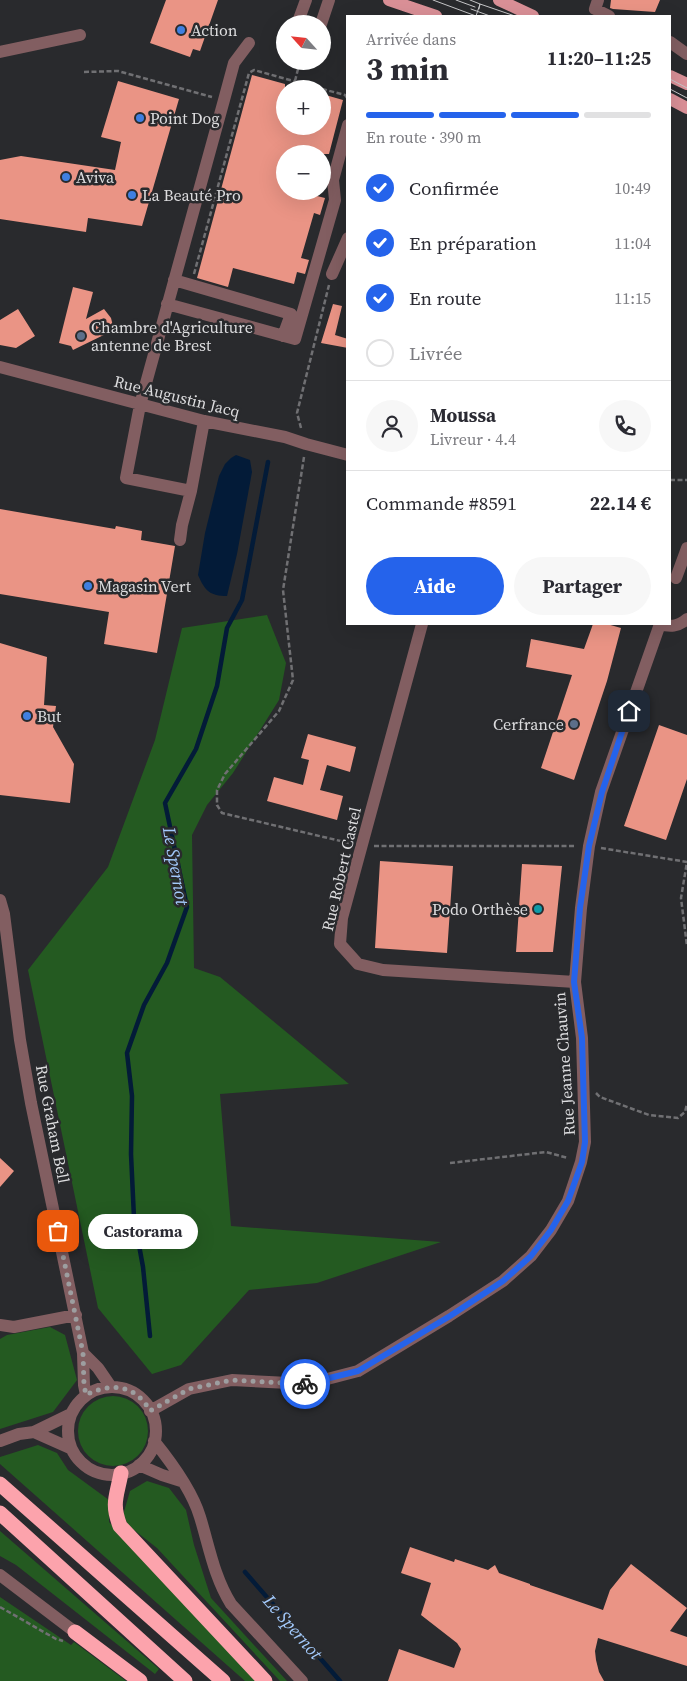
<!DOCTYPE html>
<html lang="fr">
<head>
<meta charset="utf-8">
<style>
	body { margin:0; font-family:"Source Serif 4",serif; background:#f7f7f7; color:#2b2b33; height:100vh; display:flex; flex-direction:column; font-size:19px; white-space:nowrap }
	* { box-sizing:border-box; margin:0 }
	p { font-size:16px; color:#7c7c81 }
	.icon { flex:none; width:28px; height:28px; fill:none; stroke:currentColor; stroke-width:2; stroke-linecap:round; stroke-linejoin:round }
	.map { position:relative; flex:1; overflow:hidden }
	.drawer { position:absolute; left:346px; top:15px; width:325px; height:610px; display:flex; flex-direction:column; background:#fff; border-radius:0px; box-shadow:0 5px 20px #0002 }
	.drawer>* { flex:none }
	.needle { width:32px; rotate:297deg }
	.fabs { position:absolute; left:276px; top:15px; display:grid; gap:10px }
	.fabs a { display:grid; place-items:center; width:55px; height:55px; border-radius:50%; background:#fff; box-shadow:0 5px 20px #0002; font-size:25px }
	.pin { position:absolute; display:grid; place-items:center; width:42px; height:42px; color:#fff; margin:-21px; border-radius:10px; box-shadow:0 2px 8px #0006 }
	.courier { position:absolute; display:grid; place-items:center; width:50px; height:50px; margin:-25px; border:4px solid #2563eb; border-radius:50%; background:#fff; color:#222; box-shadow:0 1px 6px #0007 }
	.bubble { position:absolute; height:35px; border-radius:18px; background:#fff; box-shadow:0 5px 20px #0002; font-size:16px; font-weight:700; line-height:35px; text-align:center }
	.summary em { font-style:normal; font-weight:700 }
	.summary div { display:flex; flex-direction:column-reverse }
	.summary { display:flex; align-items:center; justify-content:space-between; height:85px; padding:0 20px }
	h1 { font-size:32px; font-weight:700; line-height:38px }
	.bar { display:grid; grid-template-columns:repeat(4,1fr); gap:8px 5px; align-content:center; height:60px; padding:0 20px }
	.bar i { height:6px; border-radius:4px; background:#e1e1e2 }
	.bar .current { background:#2563eb }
	.bar p { grid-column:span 4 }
	.line { display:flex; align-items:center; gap:12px; padding:0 20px; border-top:1px solid #e1e1e2 }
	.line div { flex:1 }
	.round { display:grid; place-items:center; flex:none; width:52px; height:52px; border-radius:26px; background:#f7f7f7 }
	ol { padding:0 20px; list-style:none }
	li { display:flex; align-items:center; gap:15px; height:55px }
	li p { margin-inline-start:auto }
	li .icon { padding:5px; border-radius:50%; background:#2563eb; color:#fff; stroke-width:4 }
	li:last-child { color:#7c7c81 }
	li i { width:28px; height:28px; border:2px solid #e1e1e2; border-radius:50% }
	.primary-button { display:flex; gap:10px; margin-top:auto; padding:10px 20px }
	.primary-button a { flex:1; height:58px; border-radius:30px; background:#2563eb; color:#fff; font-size:20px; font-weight:700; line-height:58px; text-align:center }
	.primary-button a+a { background:#f7f7f7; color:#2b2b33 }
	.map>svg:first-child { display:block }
	.green { fill:#245a21 }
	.water { fill:#031b38 }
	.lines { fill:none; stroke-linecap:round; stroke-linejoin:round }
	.stream { stroke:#031b38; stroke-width:4.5 }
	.building { fill:#ea9485 }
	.path { stroke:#707073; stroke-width:2.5; stroke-dasharray:5 2.5; stroke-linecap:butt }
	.minor { stroke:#825e61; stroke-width:12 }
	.major { stroke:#da9097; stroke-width:12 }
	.highway { stroke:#fca3ac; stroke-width:15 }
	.tram { stroke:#c6c6c8; stroke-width:1 }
	.done { stroke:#9d9ea0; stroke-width:5; stroke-dasharray:0 9 }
	.route { stroke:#2563eb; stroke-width:6 }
	.shop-dot { fill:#3f7fe0; stroke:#292a2d; stroke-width:2 }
	.service-dot { fill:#5c6f8a; stroke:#292a2d; stroke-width:2 }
	.culture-dot { fill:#0f9aa8; stroke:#292a2d; stroke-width:2 }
	.labels { text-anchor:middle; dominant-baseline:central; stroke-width:5; stroke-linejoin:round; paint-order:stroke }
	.poi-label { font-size:16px; fill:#dcdcde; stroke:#292a2d; text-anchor:start }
	.street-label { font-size:16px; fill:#dcdcde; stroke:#292a2d }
	.water-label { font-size:18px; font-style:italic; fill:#a3cafc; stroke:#292a2d }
</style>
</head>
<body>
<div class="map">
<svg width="687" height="1681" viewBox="0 0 687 1681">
	<rect width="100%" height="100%" fill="#292a2d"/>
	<path class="green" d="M267,615L286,663L279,700L233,773L207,805L192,835L194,968L220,977L349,1084L220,1094L231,1226L441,1242L317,1283L249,1290L181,1365L152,1374L98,1308L28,970L108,867L155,740L182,628Z
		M50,1327L65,1335L77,1380L53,1412L0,1429V1339L7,1335Z
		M78 1431a35 35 0 1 1 70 0a35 35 0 1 1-70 0Z
		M38,1445L57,1453L68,1470L109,1500V1522L260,1681H245L0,1464V1457Z
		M147,1481L169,1488L186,1510L194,1545L211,1598L287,1681H280L157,1548L129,1526L123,1515L130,1491Z
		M0,1531L159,1669L155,1674L16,1565L0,1556Z
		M0,1597L71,1645L74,1642L126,1681H0Z"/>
	<path class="water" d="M236,455L250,460L252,472L237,554L227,596C210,596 205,591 198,575L205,533L219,476L225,464L231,458Z"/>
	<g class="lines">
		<path class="stream" d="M150,1336L143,1267L134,1218L131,1154L132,1096L127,1053L144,1005L167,963L187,907L165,803L196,749L217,686L227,628L242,600L268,462
			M245,1572L340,1681"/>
	</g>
	<path class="building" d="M166,0H218L200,51L193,49L190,57L150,43Z
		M611,0H660L655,12L613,9L610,8Z
		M252,75L285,84V126H322V94L343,100L329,154H285V191H319L317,196L325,198L320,215L314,213L301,258L309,260L305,274L297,272L294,284L233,268L228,287L197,278Z
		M118,81L179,99L142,226L88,218L86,232L0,219V160L21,156L115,170L121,142L101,137Z
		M73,287L93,292L86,319L104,309L111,318L114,330L73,350L71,346L59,343Z
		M333,304L342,306L335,335L348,339V348L321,343Z
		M18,309L35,336L16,348L0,345V320Z
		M0,509L115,529L116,526L142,531L141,540L175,546L157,653L104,644L109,612L0,594Z
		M593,624H607L621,628L607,681L574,780L541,768L572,675L526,667L531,639L584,649Z
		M0,643L47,657L44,705L56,706L53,727L74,764L70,803L0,795Z
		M659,725L687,735V779L666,840L624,826Z
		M308,734L356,747L350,772L327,765L320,790L343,796L337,820L267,801L274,777L303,785L309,760L301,758Z
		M380,861L453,866L447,953L375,948Z
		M522,864L562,866L553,952H516Z
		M0,1158L14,1171L0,1187Z
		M410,1547L454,1562L455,1559L488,1570L495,1565L499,1573L530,1584V1585L603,1610L610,1590L631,1564L687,1608L670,1631L687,1637V1666L598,1638L595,1651L596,1660L599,1672L604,1681H388L399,1649L454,1668L461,1649L457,1643L421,1615L431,1583L401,1573Z"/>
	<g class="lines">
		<path class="path" d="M84,72L118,71L212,97
			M295,81L300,61
			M322,89L345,95L348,99
			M194,274L249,73L254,70L322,89
			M301,428L297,413L329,285
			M304,457L283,590L293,680L279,711L225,774L217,790V805L222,813L349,843
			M670,480H687
			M374,846H576
			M601,848L687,862L681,898L687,946
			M596,1093L600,1097L649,1115L678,1118L685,1112L687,1104
			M450,1163L546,1152L568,1158
			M0,1607L56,1639L63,1641"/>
		<path class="minor" d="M598,0L595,9L609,16
			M299,19L306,0
			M321,24L329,0
			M670,42L687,54
			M0,52L80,35
			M332,274L348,238
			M174,280L291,314L283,336
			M167,304L295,339L335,200L333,180L348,125
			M0,367L204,421L285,437L306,444L348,455
			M191,491L126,478L140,405L224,100L234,63L249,43
			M180,540L182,525L191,491L204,421
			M676,578L687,548
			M422,624L342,918L340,944L358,964L383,970L575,982
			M659,624C670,627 678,627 687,619
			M0,900L4,914L20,1040L31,1103L83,1353L84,1385L86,1395
			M0,1325L14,1327L76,1315
			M83,1353L98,1368L111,1387
			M68 1431a44 44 0 1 1 88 0a44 44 0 1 1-88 0Z
			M150,1411L189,1389L232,1380L308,1384L358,1371L449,1316L503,1281L531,1256L551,1230L568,1201L581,1162L585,1142L582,1038L575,982L581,908L589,846L601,792L660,624
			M34,1432L70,1448
			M0,1441L19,1434L34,1432L71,1414
			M154,1441C171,1462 192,1490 200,1517C209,1546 214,1577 231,1604L302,1681
			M139,1465L162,1475L181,1481
			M0,1575L75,1632"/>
		<path class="major" d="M389,0L436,16
			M499,0L533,16
			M670,76L687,84
			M670,99L687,108"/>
		<path class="highway" d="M121,1473C117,1496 111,1503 120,1526L265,1681
			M0,1484L223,1681
			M0,1513L185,1681
			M75,1632L140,1681"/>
		<path class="tram" d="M433,0L476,16L480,4L470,0
			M456,0L475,7
			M471,9L490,16
			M479,9L480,4L515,16
			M670,79L687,88
			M670,89L687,98"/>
	</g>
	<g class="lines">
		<path class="done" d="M58,1231L83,1353L84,1385L86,1395C111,1382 136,1385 150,1411L189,1389L232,1380L305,1384"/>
		<path class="route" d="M305,1384L358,1371L450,1316L503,1281L531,1256L551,1230L568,1201L582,1162L585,1142L582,1038L574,982L580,908L589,846L602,792L629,711"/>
	</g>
	<g class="shop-dot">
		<circle cx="181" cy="30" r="5"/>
		<circle cx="140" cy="118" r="5"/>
		<circle cx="66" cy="177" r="5"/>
		<circle cx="132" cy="195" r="5"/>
		<circle cx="88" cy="586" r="5"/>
		<circle cx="27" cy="716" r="5"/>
	</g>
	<g class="service-dot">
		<circle cx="81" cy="336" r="5"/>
		<circle cx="574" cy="724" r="5"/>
	</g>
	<circle class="culture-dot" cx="538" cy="909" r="5"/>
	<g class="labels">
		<g class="poi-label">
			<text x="191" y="30">Action</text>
			<text x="150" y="118">Point Dog</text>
			<text x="76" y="177">Aviva</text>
			<text x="142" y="195">La Beauté Pro</text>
			<text x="91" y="327">Chambre d'Agriculture<tspan x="91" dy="18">antenne de Brest</tspan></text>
			<text x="98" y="586">Magasin Vert</text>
			<text x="37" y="716">But</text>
			<text x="564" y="724" text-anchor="end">Cerfrance</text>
			<text x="528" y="909" text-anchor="end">Podo Orthèse</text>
		</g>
		<g class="street-label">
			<text transform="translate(177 396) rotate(14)">Rue Augustin Jacq</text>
			<text transform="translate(341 869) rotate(-77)">Rue Robert Castel</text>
			<text transform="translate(564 1064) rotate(-94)">Rue Jeanne Chauvin</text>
			<text transform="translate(53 1124) rotate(79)">Rue Graham Bell</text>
		</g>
		<g class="water-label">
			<text transform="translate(176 866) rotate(80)">Le Spernot</text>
			<text transform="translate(293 1627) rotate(49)">Le Spernot</text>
		</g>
	</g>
</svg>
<div class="fabs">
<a><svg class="needle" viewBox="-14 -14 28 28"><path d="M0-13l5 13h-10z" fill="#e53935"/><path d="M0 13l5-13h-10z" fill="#7c7c81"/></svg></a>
<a>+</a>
<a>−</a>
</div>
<div class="pin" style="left:58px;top:1231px;background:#ea580c"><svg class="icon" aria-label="bag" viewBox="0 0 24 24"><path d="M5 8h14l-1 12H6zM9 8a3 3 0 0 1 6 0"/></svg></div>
<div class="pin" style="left:629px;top:711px;background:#1f2937"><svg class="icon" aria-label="home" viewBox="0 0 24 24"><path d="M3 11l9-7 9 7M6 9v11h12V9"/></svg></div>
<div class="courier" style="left:305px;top:1384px"><svg class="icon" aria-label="bike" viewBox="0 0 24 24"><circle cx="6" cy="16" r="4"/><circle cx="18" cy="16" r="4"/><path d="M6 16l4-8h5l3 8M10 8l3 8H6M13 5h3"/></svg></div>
<div class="bubble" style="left:88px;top:1214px;width:110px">Castorama</div>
<section class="drawer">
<div class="summary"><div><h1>3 min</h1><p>Arrivée dans</p></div><em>11:20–11:25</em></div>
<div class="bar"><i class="current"></i><i class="current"></i><i class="current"></i><i></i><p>En route · 390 m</p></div>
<ol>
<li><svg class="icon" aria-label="check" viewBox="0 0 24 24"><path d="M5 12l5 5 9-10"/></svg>Confirmée<p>10:49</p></li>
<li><svg class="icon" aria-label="check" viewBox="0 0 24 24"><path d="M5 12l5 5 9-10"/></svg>En préparation<p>11:04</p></li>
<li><svg class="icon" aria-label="check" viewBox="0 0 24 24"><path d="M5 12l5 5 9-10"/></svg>En route<p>11:15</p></li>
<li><i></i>Livrée</li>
</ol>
<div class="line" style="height:90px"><a class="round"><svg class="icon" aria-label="person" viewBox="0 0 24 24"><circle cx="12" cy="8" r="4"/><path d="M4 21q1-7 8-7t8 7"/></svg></a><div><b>Moussa</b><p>Livreur · 4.4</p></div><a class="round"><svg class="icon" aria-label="phone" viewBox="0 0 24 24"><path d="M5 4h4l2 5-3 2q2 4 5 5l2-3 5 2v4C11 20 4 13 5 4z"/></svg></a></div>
<div class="line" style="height:65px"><div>Commande #8591</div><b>22.14 €</b></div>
<div class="primary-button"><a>Aide</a><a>Partager</a></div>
</section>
</div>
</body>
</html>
